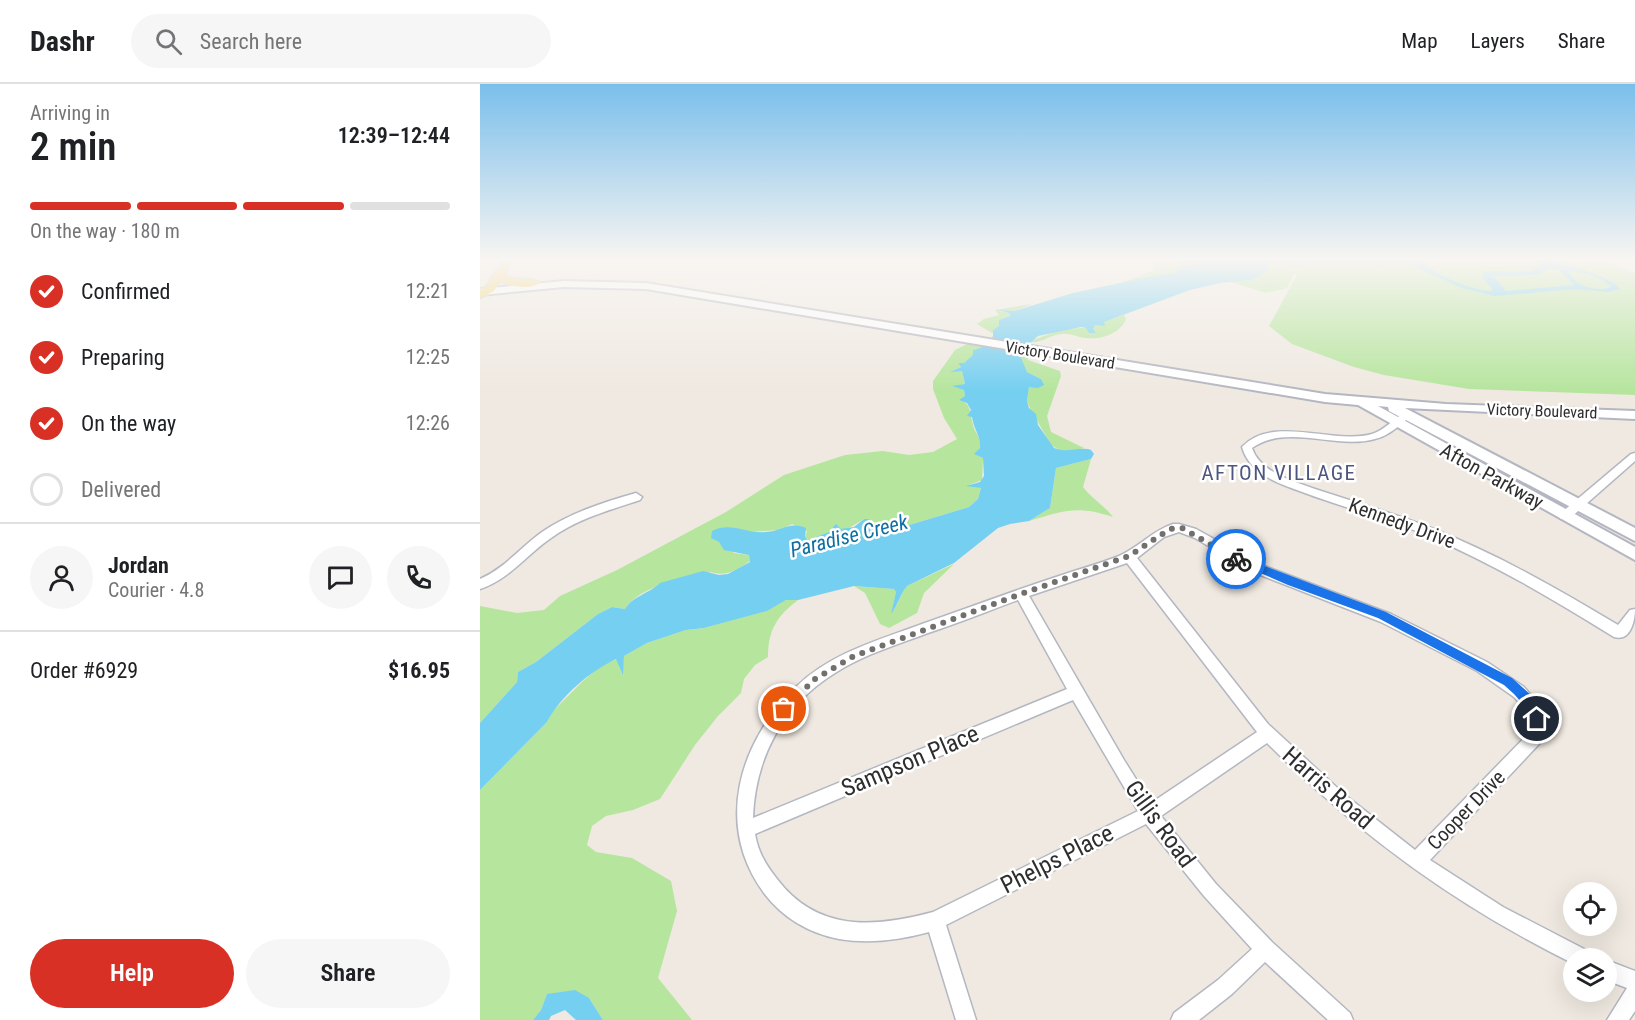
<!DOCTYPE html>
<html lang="en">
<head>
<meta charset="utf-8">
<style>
	body { margin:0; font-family:"Roboto Condensed",sans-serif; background:#f6f6f6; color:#202124; height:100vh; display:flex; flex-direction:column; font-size:22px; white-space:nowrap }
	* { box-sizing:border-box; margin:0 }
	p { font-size:20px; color:#757577 }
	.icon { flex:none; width:33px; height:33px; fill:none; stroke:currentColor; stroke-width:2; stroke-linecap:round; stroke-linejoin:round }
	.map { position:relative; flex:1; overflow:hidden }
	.drawer { display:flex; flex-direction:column; background:#fff; width:480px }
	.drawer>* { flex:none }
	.buttons { position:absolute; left:1083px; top:798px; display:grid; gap:12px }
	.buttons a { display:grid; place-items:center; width:54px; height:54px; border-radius:50%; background:#fff; box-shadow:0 6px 24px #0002; font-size:30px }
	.pin { position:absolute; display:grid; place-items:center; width:51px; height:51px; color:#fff; margin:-26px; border:3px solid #fff; border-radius:50%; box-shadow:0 2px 6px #0007 }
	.courier { position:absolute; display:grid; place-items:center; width:60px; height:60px; margin:-30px; border:4px solid #1a73e8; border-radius:50%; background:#fff; color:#222; box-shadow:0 2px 8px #0007 }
	.head em { font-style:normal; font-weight:600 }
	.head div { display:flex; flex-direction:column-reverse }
	.head { display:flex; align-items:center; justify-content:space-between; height:102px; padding:0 30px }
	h1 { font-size:39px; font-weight:600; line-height:45px }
	.bar { display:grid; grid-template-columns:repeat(4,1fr); gap:9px 6px; align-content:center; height:72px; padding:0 30px }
	.bar i { height:8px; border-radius:4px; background:#e0e0e0 }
	.bar .current { background:#d93025 }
	.bar p { grid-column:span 4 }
	.line { display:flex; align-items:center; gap:15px; padding:0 30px; border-top:2px solid #e0e0e0 }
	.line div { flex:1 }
	.round { display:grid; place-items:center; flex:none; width:63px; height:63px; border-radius:32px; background:#f6f6f6 }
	ol { padding:0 30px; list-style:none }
	li { display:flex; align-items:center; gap:18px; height:66px }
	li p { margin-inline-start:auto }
	li .icon { padding:6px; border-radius:50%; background:#d93025; color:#fff; stroke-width:4 }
	li:last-child { color:#757577 }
	li i { width:33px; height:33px; border:3px solid #e0e0e0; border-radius:50% }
	.primary-button { display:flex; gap:12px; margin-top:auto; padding:12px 30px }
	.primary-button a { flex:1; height:69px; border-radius:36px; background:#d93025; color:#fff; font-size:24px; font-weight:600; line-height:69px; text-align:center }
	.primary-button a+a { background:#f6f6f6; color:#202124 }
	header { display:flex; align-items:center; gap:36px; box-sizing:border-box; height:84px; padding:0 30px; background:#fff; border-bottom:2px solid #e0e0e0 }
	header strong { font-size:28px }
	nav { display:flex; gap:33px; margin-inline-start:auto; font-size:21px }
	.search { width:420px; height:54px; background:#f6f6f6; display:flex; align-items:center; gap:15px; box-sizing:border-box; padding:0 21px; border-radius:33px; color:#757577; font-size:22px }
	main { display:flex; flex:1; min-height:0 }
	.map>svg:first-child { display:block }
	.green { fill:#b6e59e }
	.water { fill:#75cff0; fill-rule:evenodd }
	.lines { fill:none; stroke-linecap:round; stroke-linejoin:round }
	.street-casing { stroke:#b4b7c1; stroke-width:3 }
	.secondary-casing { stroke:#b4b7c1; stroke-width:4 }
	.primary-casing { stroke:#c9c9c9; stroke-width:3 }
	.street { fill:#fff; fill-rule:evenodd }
	.secondary { fill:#fff; fill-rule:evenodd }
	.primary { fill:#f2d163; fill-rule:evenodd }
	.route { fill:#1a73e8 }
	.done { stroke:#726f6d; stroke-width:6; stroke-dasharray:0 10.8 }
	.labels { text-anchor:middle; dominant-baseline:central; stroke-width:5; stroke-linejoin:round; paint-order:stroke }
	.far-street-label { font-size:16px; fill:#2e2e2e; stroke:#fff }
	.street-label { font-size:20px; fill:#2e2e2e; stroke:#fff }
	.neighbourhood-label { font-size:21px; letter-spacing:1.5px; fill:#4d5680; stroke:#fff }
	.water-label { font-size:21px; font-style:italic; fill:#0d6fa3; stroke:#fff }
	.near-street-label { font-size:24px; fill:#2e2e2e; stroke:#fff }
</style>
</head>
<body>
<header>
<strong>Dashr</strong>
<div class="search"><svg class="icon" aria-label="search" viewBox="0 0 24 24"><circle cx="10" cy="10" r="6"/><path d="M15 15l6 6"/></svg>Search here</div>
<nav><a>Map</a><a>Layers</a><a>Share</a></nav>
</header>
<main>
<section class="drawer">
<div class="head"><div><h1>2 min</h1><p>Arriving in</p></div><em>12:39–12:44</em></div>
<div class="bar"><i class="current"></i><i class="current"></i><i class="current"></i><i></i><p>On the way · 180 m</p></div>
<ol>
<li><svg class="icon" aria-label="check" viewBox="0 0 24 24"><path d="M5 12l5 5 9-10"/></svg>Confirmed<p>12:21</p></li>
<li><svg class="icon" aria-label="check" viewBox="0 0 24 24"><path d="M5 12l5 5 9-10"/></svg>Preparing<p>12:25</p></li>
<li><svg class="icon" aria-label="check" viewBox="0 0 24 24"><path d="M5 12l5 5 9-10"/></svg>On the way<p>12:26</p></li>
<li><i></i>Delivered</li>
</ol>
<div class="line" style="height:108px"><a class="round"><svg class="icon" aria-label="person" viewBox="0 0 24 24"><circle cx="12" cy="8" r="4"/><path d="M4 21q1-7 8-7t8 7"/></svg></a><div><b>Jordan</b><p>Courier · 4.8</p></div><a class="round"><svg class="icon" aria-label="chat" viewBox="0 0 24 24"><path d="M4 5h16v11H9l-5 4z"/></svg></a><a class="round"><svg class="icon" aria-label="phone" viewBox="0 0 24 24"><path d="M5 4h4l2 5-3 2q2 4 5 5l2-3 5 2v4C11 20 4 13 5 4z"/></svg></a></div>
<div class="line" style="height:78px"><div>Order #6929</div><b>$16.95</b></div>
<div class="primary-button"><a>Help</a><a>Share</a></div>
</section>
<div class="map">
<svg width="1155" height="936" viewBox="0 0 1155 936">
	<rect width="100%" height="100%" fill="#efe9e1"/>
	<path class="green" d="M672,176H697L714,180L699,183L695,189L641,199L674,186Z
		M800,176H1121L1155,189V311L989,305L904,291L874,283L812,260L789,242L817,191L814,189L807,204L786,209L751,198C771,198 773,182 789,179C799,177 808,180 819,177Z
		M552,220L534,227H519L529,229L530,232L519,236V242L512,249L497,240L504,235L519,231L515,226Z
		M644,231L646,235C640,250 621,256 605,254C597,253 590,249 581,250C569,251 561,260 549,258C568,250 591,241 613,245L615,241Z
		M487,260L506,261L484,279H478L481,283L472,287H482L485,300L475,302L484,306L485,312L482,316C492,322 490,331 493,341C496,352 501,351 500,364L495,370L503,374L502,396L489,401L501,404L498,415L489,423L426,442L402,445L392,444L388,440L389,435H384L367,445L349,448L328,456L325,453L327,447L312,440L300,446L265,448L239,458L254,469L269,471L270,477C257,486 246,493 231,488C204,496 161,500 145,525L132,523L118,530L56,578L38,588L37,598L0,639V522L37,529L64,526L80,512L137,486L246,428L304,391L365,371L403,367L429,371L453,368L477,355L464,334L453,305V297L475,266Z
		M541,267L551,269L547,272L548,276L580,287L581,292L567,332L571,348L604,364L589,368L581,367L571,361L550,324L547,317L549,303L561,295L547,288L539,273Z
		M611,375L603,403C612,415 624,421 633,433C596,421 584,427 549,437L570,424L576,384Z
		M474,480L444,509L437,529L409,544L400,540L385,509L374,502L414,505L416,508L412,528C419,520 420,510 427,502Z
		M306,516H318C297,532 288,546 288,573L275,581L264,595L261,609L238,632L215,661L180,715L153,726L126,732L112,742L107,761L116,768L152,774L191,797L197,827L178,894L212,936H123L109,914L67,910L61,926L53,936H0V706L67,638L72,628L103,597L122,581L137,575L142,589L144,572L167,559L206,546L224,544L286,527Z"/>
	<path class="water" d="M697,176H940C951,190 992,206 1010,207L1013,206L1002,193L1004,187L1049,188L1059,183L1056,176C1071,176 1134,192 1140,205L1128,208L1094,205L1015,212L982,204L933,182L920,179L896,181L881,177L816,181L788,179L787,187L771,196L740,199L710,206L624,238L625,242L615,241L613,245L616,249H609L606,244L601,243L558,252L539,269L547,288L561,295L564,301L558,304L549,303L547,317L549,324L556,330L558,341L574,364C588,370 598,362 611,366L614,370L611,375L576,384L570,424L549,437L530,440L518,444L474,479L427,502C420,510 418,521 411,530L416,508L414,505L374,502L318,516H306L287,527L224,544L206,546L167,559L144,572L143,591L136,575C110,587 80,613 67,638L0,706V639L37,598L38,588L56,578L118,530L132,523L145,525C154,511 169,510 180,499L223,487L239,491L248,490L270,478L269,471L244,466L239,458L231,454L232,447C251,437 266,450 286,448C303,447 309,437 326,444L325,453L328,456L349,448L356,440L361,445L374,443L384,435H389L388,440L392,444L402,445L426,442L489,423L498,415L501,404L486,402L500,398L504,392L503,374L494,370L500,364C501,352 494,346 492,333L487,332L491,326L487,319L479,316L485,312L484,306L472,302L465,303L485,300L482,287L470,288L481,283L478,279H484L493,271V266C503,264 507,261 513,252V246L519,242V236L530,232L529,229L518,226L534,227L593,209L677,191L695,189L699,183L714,180ZM1069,184L1079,186L1094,201L1026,207L1013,192L1058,191ZM1088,187C1101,187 1123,193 1131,203C1115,209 1094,201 1088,187Z
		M95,906L109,914L123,936H96L85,926L71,932L69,936H53L61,926L67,910Z"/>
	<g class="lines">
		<defs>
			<path id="street" d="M927,328L930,329V333C919,341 909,352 895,355C856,366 807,339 772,364C780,388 812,397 835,405C874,418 913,429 951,444C1017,470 1078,505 1138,541L1150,526L1155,525C1155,536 1151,558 1134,553C1073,515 1012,479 946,451C906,434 865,424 825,409C800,400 770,391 762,363C793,330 853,361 892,350C906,346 914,333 927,328Z
				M1155,369V377L1089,435H1081L1079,432L1081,429L1151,370Z
				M156,409L162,413L160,416C130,426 97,435 71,454C46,471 30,495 0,505V495C25,484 41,463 62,448C90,429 124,418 156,409Z
				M693,440H699L716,445L779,480L911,530L1007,578L1044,603L1056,617L1065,637L1060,659L950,776L1023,823L1108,867L1110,874H1094V880C977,822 879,751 787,659L681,732L736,800L792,858L870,929L873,936H848L785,878L752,910L719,936H691L694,929L738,896L772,865L724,812L666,740L466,841L496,936H476L449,848C420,856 389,860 359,855C329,849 303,834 284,809C234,741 259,657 317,602C351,569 399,556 442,540C488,524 533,507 579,492C599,485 619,480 639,472C658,464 672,447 693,440ZM699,448L715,454L770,487L901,538L997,587L1034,613L1046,626L1050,635L1048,650L935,766L865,711L788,640L657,474L684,453ZM647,479L777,648L671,719L644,676L549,512ZM538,516L587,605L273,734C275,674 303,621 355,589C383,571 416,561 448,549C478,539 508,527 538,516ZM593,616L658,727L453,828C394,844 337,848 297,795C286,781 278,768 275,750Z
				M1126,876L1155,887V927L1149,936H1127L1147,904L1126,896Z"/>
			<path id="secondary" d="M84,197L166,199L845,310L966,320L1155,327V335L925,324L1155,444V457L909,327L908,323L898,322L1155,463V476L878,321L845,318L166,205L84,203L0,211V205Z"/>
			<path id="primary" d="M23,176H33L26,188L27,192C38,198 52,192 60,199C50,206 31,203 20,197L14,207L0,214V206L6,203Z"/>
		</defs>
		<use href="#street" class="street-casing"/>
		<use href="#secondary" class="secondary-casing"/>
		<use href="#primary" class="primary-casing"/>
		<use href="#street" class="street"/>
		<use href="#secondary" class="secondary"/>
		<use href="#primary" class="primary"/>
	</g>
	<linearGradient id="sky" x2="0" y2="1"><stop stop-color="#7abfeb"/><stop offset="0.57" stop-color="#f8f5f2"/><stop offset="1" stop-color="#f8f5f2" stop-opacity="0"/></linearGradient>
	<rect width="1155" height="307" fill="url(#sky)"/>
	<path class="route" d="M756,471L906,528L1032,594L1052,612L1063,635L1062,639H1053L1043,620L1034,610L1024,601L1003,590L898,534L808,501L753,477V472Z"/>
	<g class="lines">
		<path class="done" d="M304,625L335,595L374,572L541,510L649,472L690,445L702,444L756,475"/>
	</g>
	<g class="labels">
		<g class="far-street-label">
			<text transform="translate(580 271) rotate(9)">Victory Boulevard</text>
			<text transform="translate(1062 327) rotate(2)">Victory Boulevard</text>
		</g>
		<g class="street-label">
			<text transform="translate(1012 392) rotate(29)">Afton Parkway</text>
			<text transform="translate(922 439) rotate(20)">Kennedy Drive</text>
			<text transform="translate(986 726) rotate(-46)">Cooper Drive</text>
		</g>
		<g class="neighbourhood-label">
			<text x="799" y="389">AFTON VILLAGE</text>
		</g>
		<g class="water-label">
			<text transform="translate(369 452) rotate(-14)">Paradise Creek</text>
		</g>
		<g class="near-street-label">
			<text transform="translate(430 677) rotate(-23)">Sampson Place</text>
			<text transform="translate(848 704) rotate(41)">Harris Road</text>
			<text transform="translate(680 740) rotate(54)">Gillis Road</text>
			<text transform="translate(577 775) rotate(-27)">Phelps Place</text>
		</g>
	</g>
</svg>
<div class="buttons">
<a><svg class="icon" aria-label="locate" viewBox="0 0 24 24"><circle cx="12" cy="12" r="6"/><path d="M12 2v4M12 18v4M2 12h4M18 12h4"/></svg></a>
<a><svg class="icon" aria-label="layers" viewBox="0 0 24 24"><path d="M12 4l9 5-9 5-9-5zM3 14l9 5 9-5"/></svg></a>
</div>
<div class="pin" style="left:304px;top:625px;background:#ea580c"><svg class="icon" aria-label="bag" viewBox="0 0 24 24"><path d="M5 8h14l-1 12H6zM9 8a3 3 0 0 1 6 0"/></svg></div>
<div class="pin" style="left:1057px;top:635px;background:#1f2937"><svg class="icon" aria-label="home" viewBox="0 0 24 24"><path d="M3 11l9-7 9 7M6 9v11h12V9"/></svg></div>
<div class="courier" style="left:756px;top:475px"><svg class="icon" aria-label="bike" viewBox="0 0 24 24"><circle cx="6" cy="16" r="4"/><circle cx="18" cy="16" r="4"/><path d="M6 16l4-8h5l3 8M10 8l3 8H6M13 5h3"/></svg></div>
</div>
</main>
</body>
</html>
